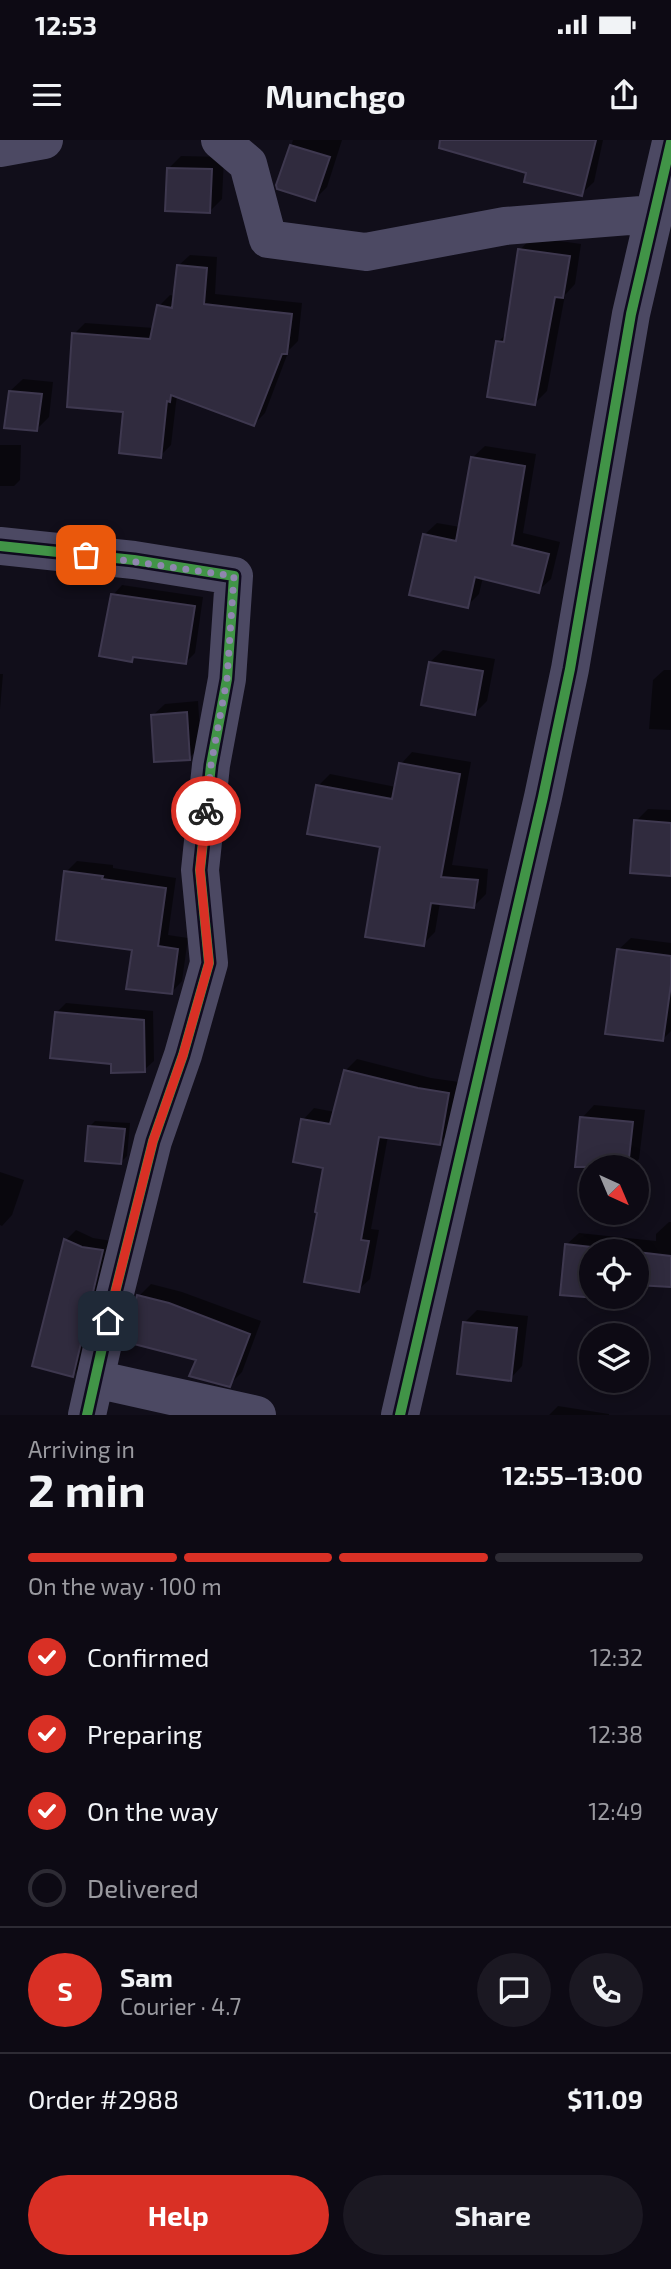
<!DOCTYPE html>
<html lang="en">
<head>
<meta charset="utf-8">
<style>
	body { margin:0; font-family:"Exo 2",sans-serif; background:#1b1822; color:#f1f3f6; height:100vh; display:flex; flex-direction:column; font-size:26px; white-space:nowrap }
	* { box-sizing:border-box; margin:0 }
	p { font-size:23px; color:#9a9aa0 }
	.icon { flex:none; width:38px; height:38px; fill:none; stroke:currentColor; stroke-width:2; stroke-linecap:round; stroke-linejoin:round }
	.map { position:relative; height:1275px; overflow:hidden }
	.details { display:flex; flex-direction:column; background:#0d0a14; flex:1 }
	.details>* { flex:none }
	.needle { width:46px; rotate:136deg }
	.fabs { position:absolute; left:579px; top:1015px; display:grid; gap:14px }
	.fabs a { display:grid; place-items:center; width:70px; height:70px; border-radius:50%; background:#0d0a14; box-shadow:0 4px 18px #0003,0 0 0 2px #2d2b34; font-size:35px }
	.pin { position:absolute; display:grid; place-items:center; width:60px; height:60px; color:#fff; margin:-30px; border-radius:14px; box-shadow:0 4px 10px #0006 }
	.courier { position:absolute; display:grid; place-items:center; width:70px; height:70px; margin:-35px; border:5px solid #d93025; border-radius:50%; background:#fff; color:#222; box-shadow:0 2px 9px #0007 }
	.headline em { font-style:normal; font-weight:700 }
	.headline div { display:flex; flex-direction:column-reverse }
	.headline { display:flex; align-items:center; justify-content:space-between; height:119px; padding:0 28px }
	h1 { font-size:46px; font-weight:700; line-height:52px }
	.bar { display:grid; grid-template-columns:repeat(4,1fr); gap:10px 7px; align-content:center; height:84px; padding:0 28px }
	.bar i { height:9px; border-radius:5px; background:#2d2b34 }
	.bar .current { background:#d93025 }
	.bar p { grid-column:span 4 }
	.line { display:flex; align-items:center; gap:18px; padding:0 28px; border-top:2px solid #2d2b34 }
	.line div { flex:1 }
	.round { display:grid; place-items:center; flex:none; width:74px; height:74px; border-radius:37px; background:#1b1822 }
	ol { padding:0 28px; list-style:none }
	li { display:flex; align-items:center; gap:21px; height:77px }
	li p { margin-inline-start:auto }
	li .icon { padding:7px; border-radius:50%; background:#d93025; color:#fff; stroke-width:4 }
	li:last-child { color:#9a9aa0 }
	li i { width:38px; height:38px; border:4px solid #2d2b34; border-radius:50% }
	.primary-button { display:flex; gap:14px; margin-top:auto; padding:14px 28px }
	.primary-button a { flex:1; height:80px; border-radius:42px; background:#d93025; color:#fff; font-size:28px; font-weight:700; line-height:80px; text-align:center }
	.primary-button a+a { background:#1b1822; color:#f1f3f6 }
	.status { display:flex; justify-content:space-between; align-items:center; height:49px; padding:0 35px; background:#0d0a14; direction:ltr }
	.status svg { height:19px; fill:currentColor }
	header { display:flex; justify-content:space-between; align-items:center; height:91px; padding:0 28px; background:#0d0a14; font-size:32px; font-weight:700 }
	.map>svg:first-child { display:block }
	.shadow { fill:#0007 }
	.building { fill:#302b3e; stroke:#3e384f; stroke-width:2 }
	.lines { fill:none; stroke-linecap:round; stroke-linejoin:round }
	.minor { stroke:#4c4963; stroke-width:38 }
	.cycleway-casing { stroke:#0f0a1e; stroke-width:15 }
	.cycleway { stroke:#419447; stroke-width:10 }
	.done { stroke:#8f86af; stroke-width:7; stroke-dasharray:0 12.6 }
	.route { stroke:#d93025; stroke-width:9 }
</style>
</head>
<body>
<div class="status"><b>12:53</b><svg viewBox="0 0 49 12"><path d="M0 12V9h3v3zM5 12V6h3v6zM10 12V3h3v9zM15 12V0h3v12zM26 1h20v11H26zM47 4h2v5h-2z"/></svg></div>
<header><svg class="icon" aria-label="menu" viewBox="0 0 24 24"><path d="M4 6h16M4 12h16M4 18h16"/></svg>Munchgo<svg class="icon" aria-label="share" viewBox="0 0 24 24"><path d="M12 15V3M7 8l5-5 5 5M5 13v7h14v-7"/></svg></header>
<div class="map">
<svg width="671" height="1275" viewBox="0 0 671 1275">
	<rect width="100%" height="100%" fill="#110e1a"/>
	<path class="shadow" d="M293,0H342L327,47L315,59L278,45Z
		M467,0H603L594,42L581,54L528,32Z
		M181,16L224,17L222,59L210,71L168,29Z
		M532,97L581,104L575,144L565,155L547,251L535,263L498,202L507,193L520,110Z
		M190,115L217,117L215,154L302,163L298,201L289,210L265,273L254,284L177,255L171,305L160,316L125,270L74,194L85,183L154,188L159,166L170,155L175,156L178,126Z
		M23,239L53,242L49,277L37,289L10,251Z
		M0,305H21L20,340L14,346H0Z
		M485,306L536,314L523,393L560,402L551,439L538,451L483,437L479,454L467,466L424,395L437,383L460,387L472,318Z
		M122,445L203,457L195,513L186,522L136,516L132,520L113,455Z
		M443,510L495,519L487,561L475,573L430,522Z
		M664,530H671V590L649,589L653,540Z
		M0,534H3L0,569Z
		M198,561L201,606L189,618L152,576L165,564Z
		M412,612L471,622L452,725L488,729L486,754L474,766L440,762L435,792L423,804L382,706L318,646L330,634L396,647L401,624Z
		M648,669L671,670V734L636,681Z
		M77,721L113,725V728L176,738L168,795L188,798L182,841L171,853L66,732Z
		M631,798L671,803V891L662,900L618,810Z
		M66,863L153,871L154,921L144,930L113,923L56,873Z
		M357,919L431,938L459,942L451,992L439,1003L388,996L371,1089L379,1090L370,1139L358,1150L325,1027L303,980L314,968L335,972L345,931Z
		M594,965L645,970L639,1019L631,1027L577,1026L582,978Z
		M95,981L130,983L127,1016L121,1022L89,987Z
		M0,1032L24,1040L12,1075L2,1086L0,1085Z
		M669,1082H671V1145L637,1143V1111H592L566,1105L579,1093L656,1101V1094Z
		M76,1090L93,1098L112,1101L83,1225L73,1235L66,1100Z
		M151,1144L182,1152L261,1181L242,1232L229,1245L198,1218L139,1156Z
		M477,1170L528,1176L522,1226L510,1239L465,1182Z
		M558,1266L609,1274V1275H549Z"/>
	<path class="building" d="M440,0H596L582,56L524,42L526,33L439,8Z
		M290,5L330,17L315,61L277,49L276,45Z
		M167,28L212,29L210,73L165,71Z
		M518,109L570,116L563,158L555,157L535,265L487,257L496,201L504,202Z
		M177,125L207,128L204,164L292,174L287,214H282L254,286L171,255L170,262L167,261L161,318L119,313L123,272L67,267L72,193L150,199L157,165L172,168Z
		M9,251L42,254L37,291L4,288Z
		M471,317L525,326L512,405L549,414L539,453L475,437L468,468L409,455L423,394L456,401Z
		M111,454L195,466L186,524L133,517L132,522L99,516Z
		M429,522L483,531L475,575L421,565Z
		M187,572L190,620L154,622L151,575Z
		M399,623L460,634L441,737L478,740L474,768L431,763L424,806L365,797L380,707L307,694L316,645L392,659Z
		M634,680L671,683V736L630,733Z
		M64,731L103,736L102,739L166,748L158,806L178,809L172,854L126,849L132,810L56,800Z
		M617,809L671,816V844L663,901L605,894Z
		M55,872L144,880L145,932L111,933V924L50,918Z
		M344,930L418,948L449,953L440,1005L379,997L361,1100L369,1101L359,1152L304,1142L317,1073L315,1072L323,1028L293,1022L301,979L330,984Z
		M580,977L633,982L628,1027H575Z
		M88,986L125,989L121,1024L85,1021Z
		M64,1099L82,1107L103,1110L73,1237L32,1226Z
		M565,1104L627,1111H592V1157H609V1159L560,1155Z
		M637,1112L671,1116V1147L637,1145Z
		M137,1155L169,1163L250,1194L230,1247L189,1236L196,1220L126,1202Z
		M463,1182L517,1188L511,1241L457,1234Z"/>
	<g class="lines">
		<path class="minor" d="M220,0L248,24L268,99L366,112L505,86L654,74
			M0,8L44,0
			M0,406L134,420L234,436L227,539L211,625L200,730L209,823L183,915L153,1001L108,1181L87,1275
			M95,1239L257,1275
			M400,1275L543,657L570,529L631,174L671,2"/>
		<defs>
			<path id="cycleway" d="M0,406L134,420L234,436L227,539L211,625L200,730L209,823L183,915L153,1001L108,1181L87,1275
				M400,1275L543,657L570,529L631,174L671,2"/>
		</defs>
		<use href="#cycleway" class="cycleway-casing"/>
		<use href="#cycleway" class="cycleway"/>
	</g>
	<g class="lines">
		<path class="done" d="M86,415L234,436L227,539L211,625L206,671"/>
		<path class="route" d="M108,1181L153,1001L183,915L209,823L200,730L206,671"/>
	</g>
</svg>
<div class="fabs">
<a><svg class="needle" viewBox="-14 -14 28 28"><path d="M0-13l5 13h-10z" fill="#e53935"/><path d="M0 13l5-13h-10z" fill="#9a9aa0"/></svg></a>
<a><svg class="icon" aria-label="locate" viewBox="0 0 24 24"><circle cx="12" cy="12" r="6"/><path d="M12 2v4M12 18v4M2 12h4M18 12h4"/></svg></a>
<a><svg class="icon" aria-label="layers" viewBox="0 0 24 24"><path d="M12 4l9 5-9 5-9-5zM3 14l9 5 9-5"/></svg></a>
</div>
<div class="pin" style="left:86px;top:415px;background:#ea580c"><svg class="icon" aria-label="bag" viewBox="0 0 24 24"><path d="M5 8h14l-1 12H6zM9 8a3 3 0 0 1 6 0"/></svg></div>
<div class="pin" style="left:108px;top:1181px;background:#1f2937"><svg class="icon" aria-label="home" viewBox="0 0 24 24"><path d="M3 11l9-7 9 7M6 9v11h12V9"/></svg></div>
<div class="courier" style="left:206px;top:671px"><svg class="icon" aria-label="bike" viewBox="0 0 24 24"><circle cx="6" cy="16" r="4"/><circle cx="18" cy="16" r="4"/><path d="M6 16l4-8h5l3 8M10 8l3 8H6M13 5h3"/></svg></div>
</div>
<section class="details">
<div class="headline"><div><h1>2 min</h1><p>Arriving in</p></div><em>12:55–13:00</em></div>
<div class="bar"><i class="current"></i><i class="current"></i><i class="current"></i><i></i><p>On the way · 100 m</p></div>
<ol>
<li><svg class="icon" aria-label="check" viewBox="0 0 24 24"><path d="M5 12l5 5 9-10"/></svg>Confirmed<p>12:32</p></li>
<li><svg class="icon" aria-label="check" viewBox="0 0 24 24"><path d="M5 12l5 5 9-10"/></svg>Preparing<p>12:38</p></li>
<li><svg class="icon" aria-label="check" viewBox="0 0 24 24"><path d="M5 12l5 5 9-10"/></svg>On the way<p>12:49</p></li>
<li><i></i>Delivered</li>
</ol>
<div class="line" style="height:126px"><b class="round" style="background:#d93025;color:#fff">S</b><div><b>Sam</b><p>Courier · 4.7</p></div><a class="round"><svg class="icon" aria-label="chat" viewBox="0 0 24 24"><path d="M4 5h16v11H9l-5 4z"/></svg></a><a class="round"><svg class="icon" aria-label="phone" viewBox="0 0 24 24"><path d="M5 4h4l2 5-3 2q2 4 5 5l2-3 5 2v4C11 20 4 13 5 4z"/></svg></a></div>
<div class="line" style="height:91px"><div>Order #2988</div><b>$11.09</b></div>
<div class="primary-button"><a>Help</a><a>Share</a></div>
</section>
</body>
</html>
